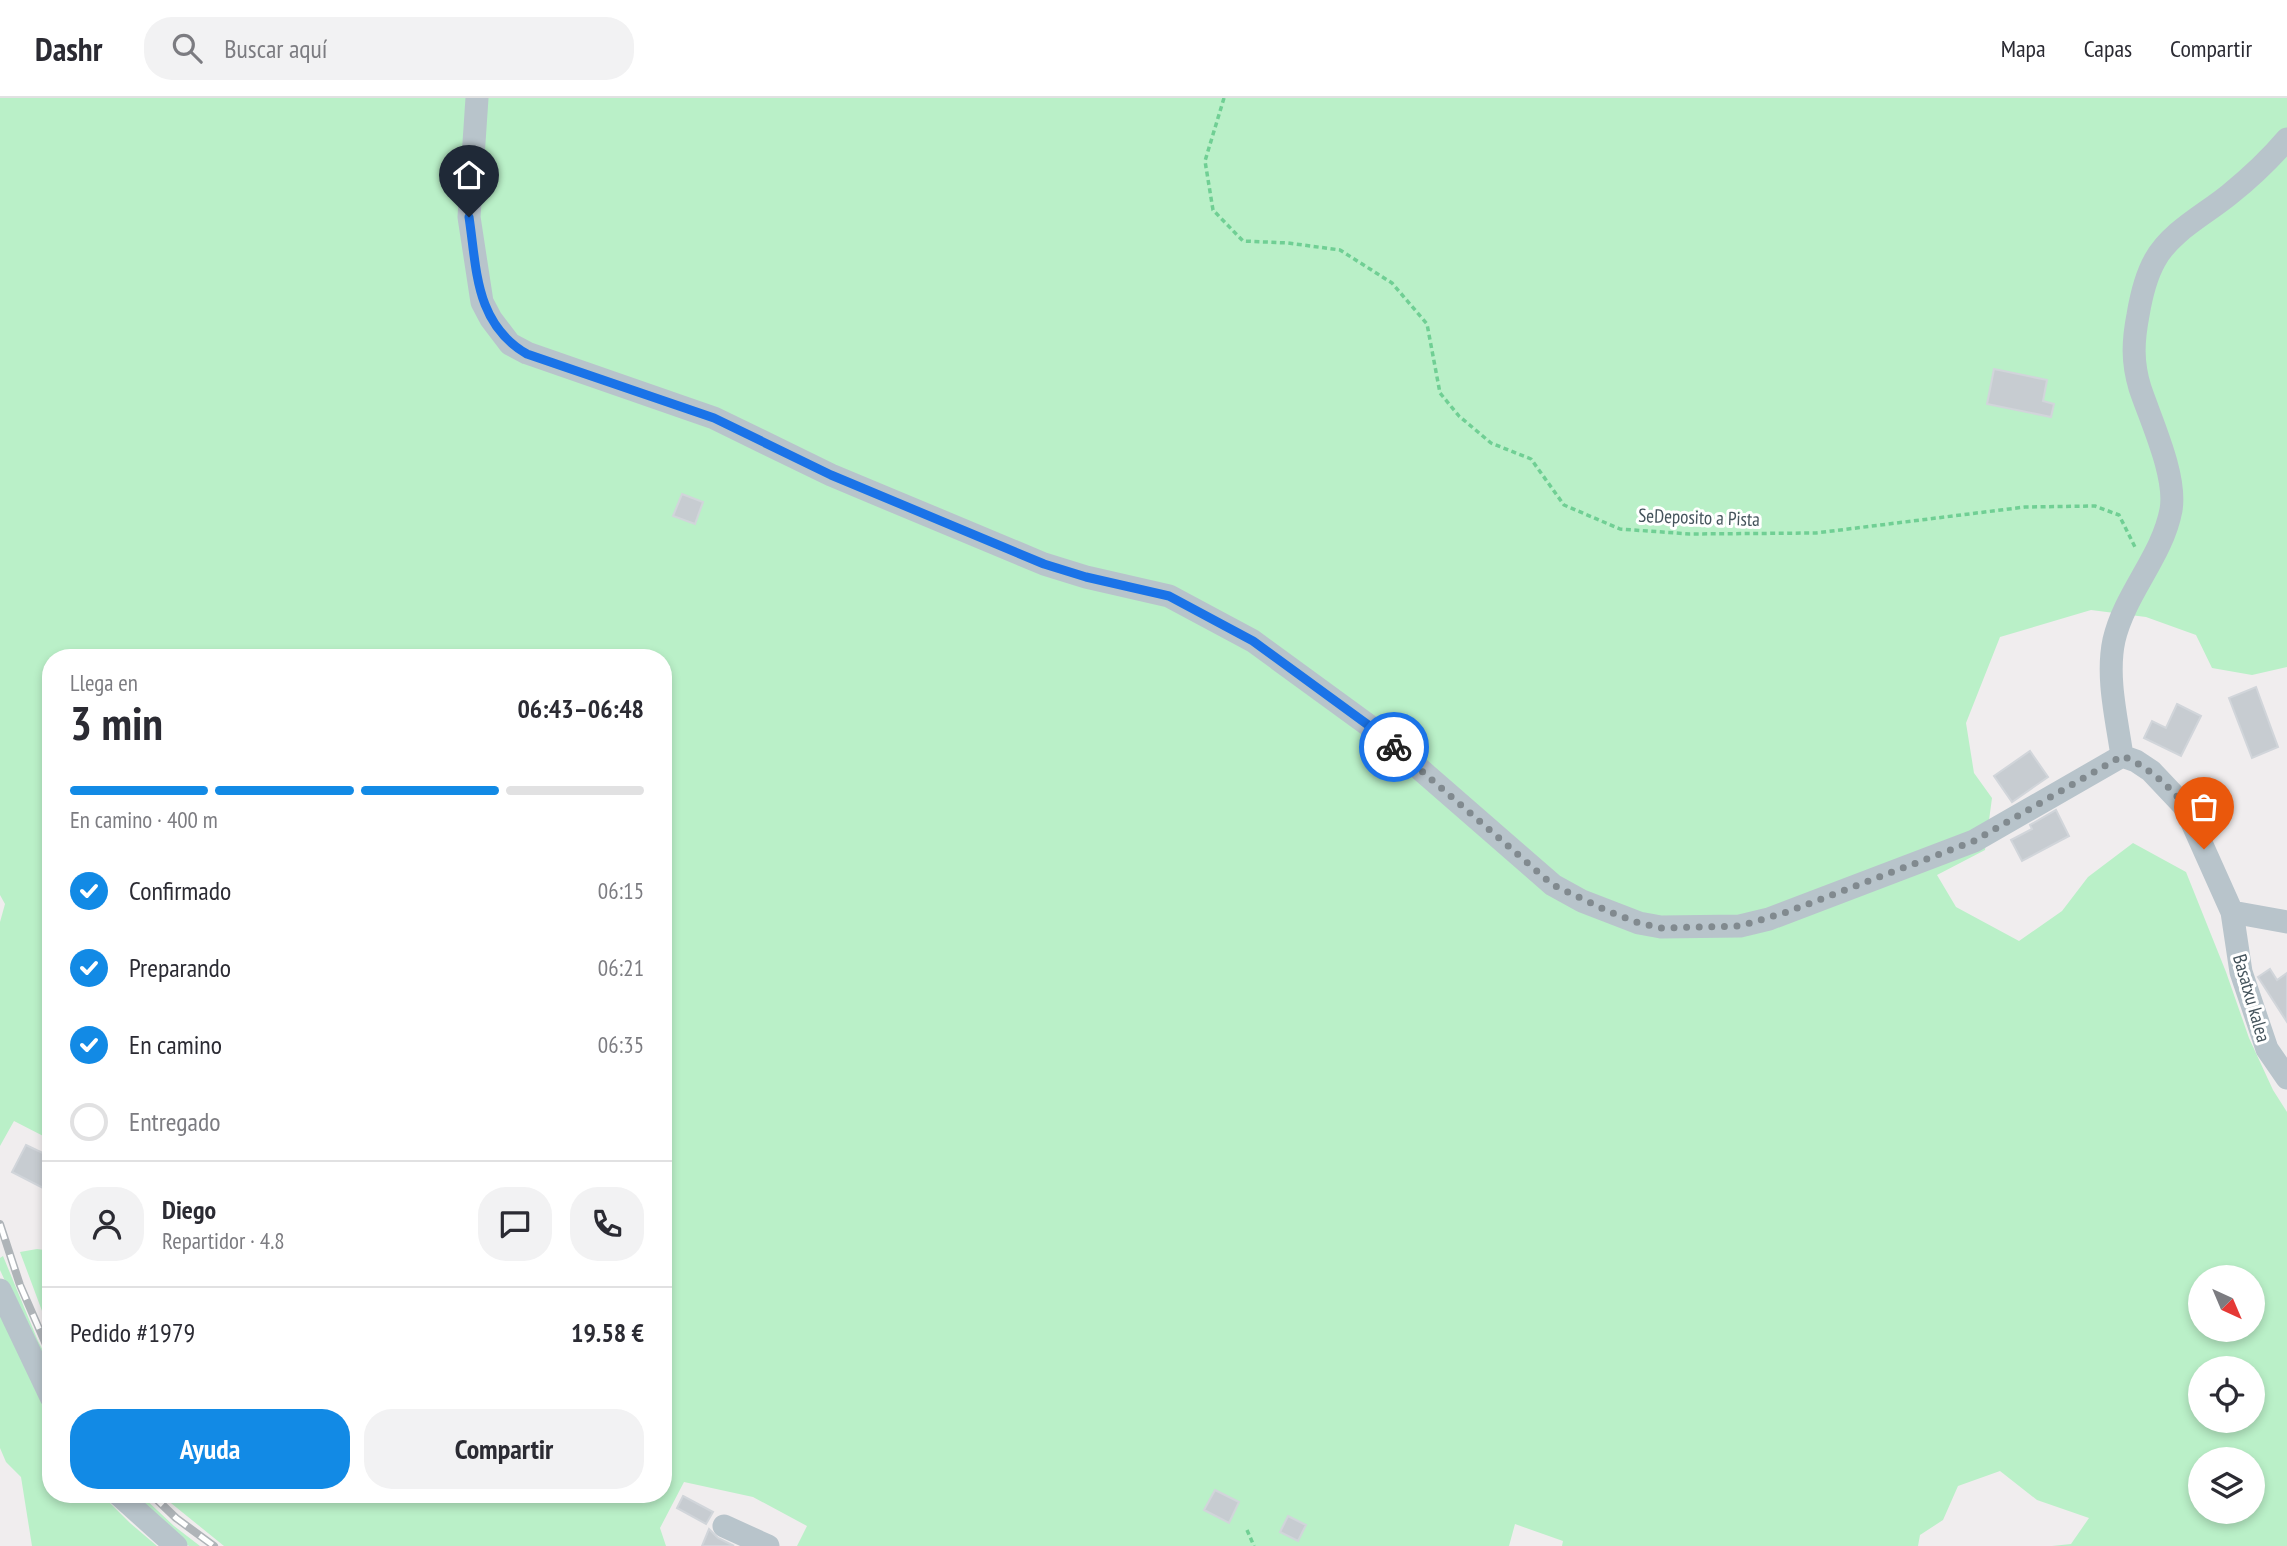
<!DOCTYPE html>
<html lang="es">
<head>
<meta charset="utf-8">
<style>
	body { margin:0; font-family:"PT Sans Narrow",sans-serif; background:#f2f2f3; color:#2b2b33; height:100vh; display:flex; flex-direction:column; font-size:26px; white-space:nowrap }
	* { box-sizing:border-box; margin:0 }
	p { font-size:23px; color:#7c7c81 }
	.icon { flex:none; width:38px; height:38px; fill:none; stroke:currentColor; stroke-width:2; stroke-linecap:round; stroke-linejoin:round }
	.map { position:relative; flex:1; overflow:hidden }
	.side { position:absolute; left:42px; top:551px; width:630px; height:854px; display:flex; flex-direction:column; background:#fff; border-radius:28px; box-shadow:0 4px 10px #0003 }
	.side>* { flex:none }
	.needle { width:46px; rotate:136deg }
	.controls { position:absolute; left:2188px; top:1167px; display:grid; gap:14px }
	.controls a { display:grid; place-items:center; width:77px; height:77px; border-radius:50%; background:#fff; box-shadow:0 4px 10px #0003; font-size:35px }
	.pin { position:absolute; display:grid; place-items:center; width:60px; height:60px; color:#fff; margin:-72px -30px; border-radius:50% 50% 50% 0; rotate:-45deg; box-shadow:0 0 7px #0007 }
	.pin .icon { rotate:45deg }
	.courier { position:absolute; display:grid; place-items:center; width:70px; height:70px; margin:-35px; border:5px solid #1a73e8; border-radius:50%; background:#fff; color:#222; box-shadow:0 2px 9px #0007 }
	.overview em { font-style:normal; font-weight:700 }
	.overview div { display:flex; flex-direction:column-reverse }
	.overview { display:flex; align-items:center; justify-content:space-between; height:119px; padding:0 28px }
	h1 { font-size:46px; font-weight:700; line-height:52px }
	.bar { display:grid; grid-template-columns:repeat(4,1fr); gap:10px 7px; align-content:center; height:84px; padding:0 28px }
	.bar i { height:9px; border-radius:5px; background:#e1e1e2 }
	.bar .current { background:#128ae5 }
	.bar p { grid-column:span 4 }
	.line { display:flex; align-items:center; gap:18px; padding:0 28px; border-top:2px solid #e1e1e2 }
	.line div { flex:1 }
	.round { display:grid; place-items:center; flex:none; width:74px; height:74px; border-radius:28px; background:#f2f2f3 }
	ol { padding:0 28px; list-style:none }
	li { display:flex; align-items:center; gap:21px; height:77px }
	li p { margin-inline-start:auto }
	li .icon { padding:7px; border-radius:50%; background:#128ae5; color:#fff; stroke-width:4 }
	li:last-child { color:#7c7c81 }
	li i { width:38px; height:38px; border:4px solid #e1e1e2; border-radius:50% }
	.cta { display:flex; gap:14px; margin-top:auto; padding:14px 28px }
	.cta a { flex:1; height:80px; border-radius:28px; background:#128ae5; color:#fff; font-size:28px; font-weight:700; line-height:80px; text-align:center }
	.cta a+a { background:#f2f2f3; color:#2b2b33 }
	header { display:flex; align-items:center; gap:42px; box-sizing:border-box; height:98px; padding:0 35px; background:#fff; border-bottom:2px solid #e1e1e2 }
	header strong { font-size:33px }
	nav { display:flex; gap:38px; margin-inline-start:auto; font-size:24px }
	.search { width:490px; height:63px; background:#f2f2f3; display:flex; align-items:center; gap:18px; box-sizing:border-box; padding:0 24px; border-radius:28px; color:#7c7c81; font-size:26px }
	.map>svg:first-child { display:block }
	.green { fill:#baf0c8; fill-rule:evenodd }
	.building { fill:#c7ccd1; stroke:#d1d5da; stroke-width:2 }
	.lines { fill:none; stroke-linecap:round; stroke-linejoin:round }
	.path { stroke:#70cf94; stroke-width:3.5; stroke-dasharray:5 3.5; stroke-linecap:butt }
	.minor { stroke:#b8c4cb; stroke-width:23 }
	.rail-casing { stroke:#afb4b8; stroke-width:8 }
	.rail { stroke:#fff; stroke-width:5; stroke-dasharray:16; stroke-linecap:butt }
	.done { stroke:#818a8f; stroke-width:7; stroke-dasharray:0 12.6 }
	.route { stroke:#1a73e8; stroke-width:9 }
	.labels { text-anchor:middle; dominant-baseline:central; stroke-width:6; stroke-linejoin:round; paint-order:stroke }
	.street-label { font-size:19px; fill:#45545c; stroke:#fff }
</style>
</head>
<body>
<header>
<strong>Dashr</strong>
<div class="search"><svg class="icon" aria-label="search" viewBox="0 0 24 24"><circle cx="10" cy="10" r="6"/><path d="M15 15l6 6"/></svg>Buscar aquí</div>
<nav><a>Mapa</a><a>Capas</a><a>Compartir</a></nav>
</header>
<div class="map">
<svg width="2287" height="1448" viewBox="0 0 2287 1448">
	<rect width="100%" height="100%" fill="#f0edee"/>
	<path class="green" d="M0,0H2287V569L2252,577L2212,570L2196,537L2146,519L2091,512L2000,539L1966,625L1974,675L1992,700L1985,752L1937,777L1956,809L2019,843L2062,813L2088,779L2133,745L2186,774L2226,874L2249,940L2273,992L2287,1014V1448H2052L2071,1446L2089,1420L2037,1402L2000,1373L1958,1388L1943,1422L1920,1437L1918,1448H1562L1563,1443L1515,1426L1509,1448H797L807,1428L753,1399L684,1384L660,1430L666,1448H224L161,1397L663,1396V560H51V1042L14,1023L0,1048V824L5,806L0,797ZM2200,1180H2252V1232H2200ZM2200,1270H2252V1323H2200ZM2200,1362H2252V1414H2200Z
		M37,1151L51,1153V1237L20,1154Z
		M3,1158L38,1243L51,1268V1283L0,1172V1160Z
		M0,1205L51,1314V1396L102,1397L130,1425L157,1448H32L21,1379L6,1364L0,1350Z
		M126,1397H141L174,1428L200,1448H189L147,1418Z"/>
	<path class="building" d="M1994,271L2047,282L2043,303L2054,306L2051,319L1987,306Z
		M682,396L703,404L695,426L673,418Z
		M2256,589L2278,649L2252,660L2229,600Z
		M2177,606L2201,618L2181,658L2144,640L2152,623L2166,630Z
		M2030,653L2048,679L2012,704L1994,678Z
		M2056,712L2069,738L2022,763L2011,742L2032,731L2030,727Z
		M2270,871L2277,882L2287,875V924L2258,879Z
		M26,1047L51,1059V1094L12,1074Z
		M1215,1392L1239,1404L1229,1425L1204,1412Z
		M683,1398L713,1414L706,1426L677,1410Z
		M1288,1418L1306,1427L1298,1443L1280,1434Z
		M709,1431L718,1440L734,1448H702Z"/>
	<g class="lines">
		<path class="path" d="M1224,0L1205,63L1213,112L1243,143L1288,145L1340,152L1392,185L1427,226L1440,295L1459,318L1491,345L1531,361L1564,407L1620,431L1690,436L1816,435L2025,409L2095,408L2119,417L2135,449
			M1247,1432L1254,1448"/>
		<path class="minor" d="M477,0L469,119L482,204L491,221L510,246L527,255L714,320L831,377L1044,466L1086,479L1169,498L1253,543L1375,632L1553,787L1582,803L1639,825L1661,829L1740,828L1769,821L1974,743L2122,658L2136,663L2151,673L2185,709L2232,814L2241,874L2267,951L2287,980
			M2122,658C2117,622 2106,579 2114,542C2125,495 2162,459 2171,412C2177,378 2151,323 2140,290C2132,264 2133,243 2138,217C2141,199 2146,178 2155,162C2171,133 2206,116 2230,96C2251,79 2270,61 2287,41
			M2232,814L2287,824
			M0,1192L51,1299
			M118,1396L176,1448
			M724,1428L768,1448"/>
		<defs>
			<path id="rail" d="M0,1126L20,1187L51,1258
				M151,1396L176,1420L214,1448"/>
		</defs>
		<use href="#rail" class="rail-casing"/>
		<use href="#rail" class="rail"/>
	</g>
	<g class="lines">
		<path class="done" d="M1394,649L1553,787L1610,814L1639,825L1661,830L1740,828L1787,814L1974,743L2122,658C2144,666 2173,690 2186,710C2193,722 2198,737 2204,751"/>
		<path class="route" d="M469,119C477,172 475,226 527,256L714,320L831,377L1044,466L1086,479L1169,498L1253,543L1375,632L1394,649"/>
	</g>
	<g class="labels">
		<g class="street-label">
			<text transform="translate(1699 419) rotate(2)">SeDeposito a Pista</text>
			<text transform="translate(2252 900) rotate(74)">Basatxu kalea</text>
		</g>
	</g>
</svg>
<div class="controls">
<a><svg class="needle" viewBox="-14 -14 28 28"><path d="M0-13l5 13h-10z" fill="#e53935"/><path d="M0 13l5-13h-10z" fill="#7c7c81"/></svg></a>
<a><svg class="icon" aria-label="locate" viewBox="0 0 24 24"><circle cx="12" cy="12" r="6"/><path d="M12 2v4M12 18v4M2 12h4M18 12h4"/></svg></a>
<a><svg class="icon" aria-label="layers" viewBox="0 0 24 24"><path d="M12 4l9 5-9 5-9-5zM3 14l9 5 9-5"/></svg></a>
</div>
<div class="pin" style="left:2204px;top:751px;background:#ea580c"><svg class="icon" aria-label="bag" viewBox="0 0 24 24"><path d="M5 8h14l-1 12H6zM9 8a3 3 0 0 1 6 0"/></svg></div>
<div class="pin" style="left:469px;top:119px;background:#1f2937"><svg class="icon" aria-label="home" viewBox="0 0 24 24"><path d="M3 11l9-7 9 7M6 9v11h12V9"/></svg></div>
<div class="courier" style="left:1394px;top:649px"><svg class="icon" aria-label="bike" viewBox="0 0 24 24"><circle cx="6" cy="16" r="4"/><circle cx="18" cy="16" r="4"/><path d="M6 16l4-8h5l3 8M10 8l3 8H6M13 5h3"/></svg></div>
<section class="side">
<div class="overview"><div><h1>3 min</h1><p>Llega en</p></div><em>06:43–06:48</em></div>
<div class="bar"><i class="current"></i><i class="current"></i><i class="current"></i><i></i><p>En camino · 400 m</p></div>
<ol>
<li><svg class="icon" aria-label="check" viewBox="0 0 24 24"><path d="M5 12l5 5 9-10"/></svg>Confirmado<p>06:15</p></li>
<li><svg class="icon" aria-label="check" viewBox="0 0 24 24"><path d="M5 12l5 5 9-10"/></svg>Preparando<p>06:21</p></li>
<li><svg class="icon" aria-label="check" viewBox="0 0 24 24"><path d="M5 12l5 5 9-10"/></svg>En camino<p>06:35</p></li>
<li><i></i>Entregado</li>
</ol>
<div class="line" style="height:126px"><a class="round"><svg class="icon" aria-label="person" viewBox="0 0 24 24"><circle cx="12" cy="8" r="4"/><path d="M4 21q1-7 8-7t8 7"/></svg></a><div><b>Diego</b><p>Repartidor · 4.8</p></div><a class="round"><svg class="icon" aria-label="chat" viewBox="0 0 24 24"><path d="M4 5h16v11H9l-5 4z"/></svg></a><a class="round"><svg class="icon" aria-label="phone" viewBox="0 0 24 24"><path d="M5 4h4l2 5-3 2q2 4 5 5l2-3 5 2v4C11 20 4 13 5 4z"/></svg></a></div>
<div class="line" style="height:91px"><div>Pedido #1979</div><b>19.58 €</b></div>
<div class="cta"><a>Ayuda</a><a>Compartir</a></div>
</section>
</div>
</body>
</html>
